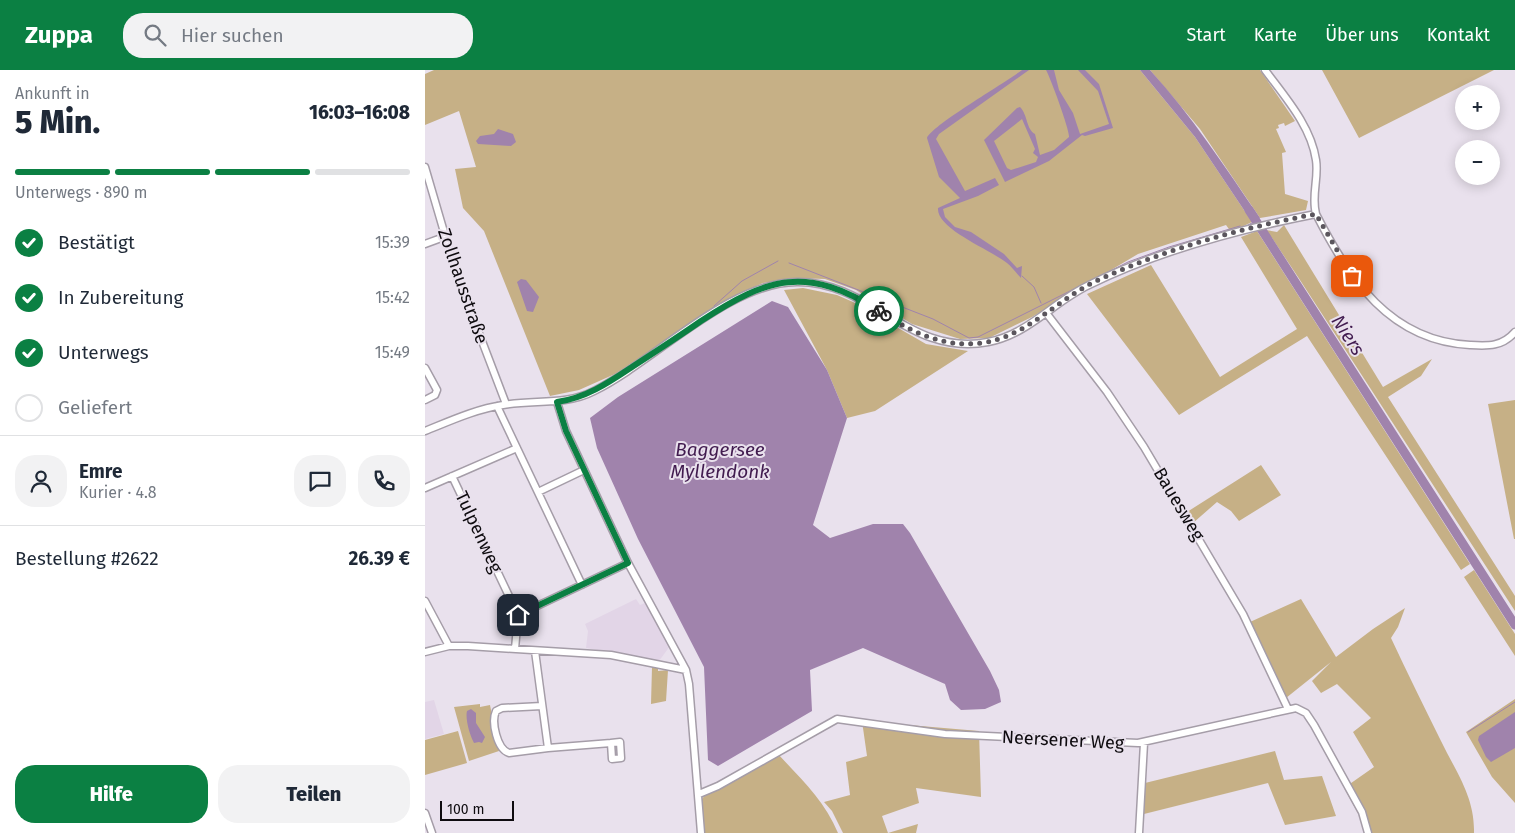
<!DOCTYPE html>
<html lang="de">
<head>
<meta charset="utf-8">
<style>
	body { margin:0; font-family:"Fira Sans",sans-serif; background:#f2f2f3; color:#1f2937; height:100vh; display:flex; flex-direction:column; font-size:19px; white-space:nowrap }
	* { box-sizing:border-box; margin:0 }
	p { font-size:16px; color:#747a83 }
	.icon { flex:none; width:28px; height:28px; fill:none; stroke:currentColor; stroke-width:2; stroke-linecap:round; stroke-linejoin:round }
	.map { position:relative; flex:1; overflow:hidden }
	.sheet { display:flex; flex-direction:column; background:#fff; width:425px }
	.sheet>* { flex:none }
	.buttons { position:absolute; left:1030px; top:15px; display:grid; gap:10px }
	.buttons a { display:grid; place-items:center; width:45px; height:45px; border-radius:50%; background:#fff; box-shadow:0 2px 12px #0003; font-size:25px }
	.scale { position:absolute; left:15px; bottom:12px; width:74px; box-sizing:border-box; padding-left:5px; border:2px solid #0e0b0f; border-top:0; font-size:14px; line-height:18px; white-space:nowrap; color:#0e0b0f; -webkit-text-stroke:4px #e9e1ed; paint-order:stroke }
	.pin { position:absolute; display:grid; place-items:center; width:42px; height:42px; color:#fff; margin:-21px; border-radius:10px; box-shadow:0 2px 8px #0006 }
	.courier { position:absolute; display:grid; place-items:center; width:50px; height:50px; margin:-25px; border:4px solid #0b8043; border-radius:50%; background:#fff; color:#222; box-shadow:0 1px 6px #0007 }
	.summary em { font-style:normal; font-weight:800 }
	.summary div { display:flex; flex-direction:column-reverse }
	.summary { display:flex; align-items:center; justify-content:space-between; height:85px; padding:0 15px }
	h1 { font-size:32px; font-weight:800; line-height:38px }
	.bar { display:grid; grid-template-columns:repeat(4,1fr); gap:8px 5px; align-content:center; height:60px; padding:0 15px }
	.bar i { height:6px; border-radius:4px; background:#e0e1e3 }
	.bar .on { background:#0b8043 }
	.bar p { grid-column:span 4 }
	.line { display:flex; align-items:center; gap:12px; padding:0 15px; border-top:1px solid #e0e1e3 }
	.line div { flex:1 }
	.round { display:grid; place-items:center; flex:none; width:52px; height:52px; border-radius:20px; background:#f2f2f3 }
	ol { padding:0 15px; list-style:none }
	li { display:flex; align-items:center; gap:15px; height:55px }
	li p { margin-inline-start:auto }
	li .icon { padding:5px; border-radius:50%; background:#0b8043; color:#fff; stroke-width:4 }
	li:last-child { color:#747a83 }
	li i { width:28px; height:28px; border:2px solid #e0e1e3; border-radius:50% }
	.action { display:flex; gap:10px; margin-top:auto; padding:10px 15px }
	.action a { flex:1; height:58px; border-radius:20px; background:#0b8043; color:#fff; font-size:20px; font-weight:800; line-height:58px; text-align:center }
	.action a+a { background:#f2f2f3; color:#1f2937 }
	header { display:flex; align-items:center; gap:30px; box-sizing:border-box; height:70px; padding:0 25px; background:#0b8043; color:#fff }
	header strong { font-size:24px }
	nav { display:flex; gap:28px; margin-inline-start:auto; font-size:18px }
	.search { width:350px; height:45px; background:#f2f2f3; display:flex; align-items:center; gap:12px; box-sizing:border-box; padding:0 18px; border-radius:20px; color:#747a83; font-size:19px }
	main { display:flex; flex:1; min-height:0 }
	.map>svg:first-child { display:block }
	.built { fill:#e2d5e7 }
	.green { fill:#c6b086 }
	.water { fill:#a083ac; fill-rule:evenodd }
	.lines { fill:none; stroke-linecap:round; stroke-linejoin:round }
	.stream { stroke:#a083ac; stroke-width:1 }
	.river { stroke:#a083ac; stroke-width:9 }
	.minor-casing { stroke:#a59da8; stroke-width:9 }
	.minor { stroke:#fff; stroke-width:6 }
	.done { stroke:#5b565d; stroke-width:5; stroke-dasharray:0 9 }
	.route { stroke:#0b8043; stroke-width:6 }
	.labels { text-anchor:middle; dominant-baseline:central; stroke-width:4; stroke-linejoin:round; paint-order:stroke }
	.street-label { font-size:18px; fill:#0e0b0f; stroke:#e9e1ed }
	.water-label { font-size:19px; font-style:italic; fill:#411b4f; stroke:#e9e1ed }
</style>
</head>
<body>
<header>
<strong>Zuppa</strong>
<div class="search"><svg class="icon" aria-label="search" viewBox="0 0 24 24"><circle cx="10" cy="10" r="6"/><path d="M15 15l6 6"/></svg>Hier suchen</div>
<nav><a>Start</a><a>Karte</a><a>Über uns</a><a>Kontakt</a></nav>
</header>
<main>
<section class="sheet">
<div class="summary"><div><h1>5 Min.</h1><p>Ankunft in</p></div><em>16:03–16:08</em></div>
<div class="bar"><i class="on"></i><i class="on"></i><i class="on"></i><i></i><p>Unterwegs · 890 m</p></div>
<ol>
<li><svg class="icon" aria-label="check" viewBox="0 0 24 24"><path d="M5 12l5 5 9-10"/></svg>Bestätigt<p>15:39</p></li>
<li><svg class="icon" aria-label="check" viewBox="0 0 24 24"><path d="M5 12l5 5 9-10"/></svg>In Zubereitung<p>15:42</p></li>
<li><svg class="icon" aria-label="check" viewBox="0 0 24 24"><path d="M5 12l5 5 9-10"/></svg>Unterwegs<p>15:49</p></li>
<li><i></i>Geliefert</li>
</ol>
<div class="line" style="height:90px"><a class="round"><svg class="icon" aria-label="person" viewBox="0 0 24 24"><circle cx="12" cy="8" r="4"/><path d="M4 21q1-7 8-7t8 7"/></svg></a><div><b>Emre</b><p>Kurier · 4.8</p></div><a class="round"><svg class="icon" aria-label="chat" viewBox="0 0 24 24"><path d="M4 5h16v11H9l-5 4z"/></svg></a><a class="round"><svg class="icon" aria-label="phone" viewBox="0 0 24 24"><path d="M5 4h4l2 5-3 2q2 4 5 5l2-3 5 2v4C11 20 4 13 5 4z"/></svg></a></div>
<div class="line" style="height:65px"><div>Bestellung #2622</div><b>26.39 €</b></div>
<div class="action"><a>Hilfe</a><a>Teilen</a></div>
</section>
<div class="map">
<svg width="1090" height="763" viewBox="0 0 1090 763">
	<rect width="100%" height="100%" fill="#e9e1ed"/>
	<path class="built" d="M211,529L215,535L220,533L245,576L234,591L161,578L163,561L160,554Z
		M9,630L19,664L0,669V632Z"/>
	<path class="green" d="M9,0H715L770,67L827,152L806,162L801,155L713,184L607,247L564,268L535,269L487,254L431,220L400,209L369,208L338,213L311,225L190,304L154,320L125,326L59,161L38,138L30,99L51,97L34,41L0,55V4Z
		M725,0H835L870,51L860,56L859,53L853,55L854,58L851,59L861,82L857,83L860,124L883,131L881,140L835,148L775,59Z
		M897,0H1069L934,68Z
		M859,155L958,317L1007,289L996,306L963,327L1090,526V541L873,207L847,168L842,165L841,160L852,162Z
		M832,161L1045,494L1036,500L882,266L754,345L662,224L726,195L795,307L872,259L816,167Z
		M378,218L412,225L428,232L501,274L543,281L450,341L422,348L402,300L359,220Z
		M1090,330V469H1089L1063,334Z
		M836,395L856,425L814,451L806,441L792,432L768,453L762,442Z
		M1049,500L1090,564V586L1039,507Z
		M876,529L911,587L948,559L980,538L973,557L966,568C982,602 999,637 1016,671C1031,702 1050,727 1049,763H939L935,747L919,718L949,697L928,662L946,648L912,614L896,623L887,611L906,592L861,628L825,552Z
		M227,597L233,598V601L243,600L241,631L226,634Z
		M1090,629V733L1067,707L1041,662Z
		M55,634V637L65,635L74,681L44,691L29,637Z
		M437,651L554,661L556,727L491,718L494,733L457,746L463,763L493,754L491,763H418L407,741L399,732L425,725L421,692L442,686Z
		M33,661L42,693L0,705V670Z
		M850,681L859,710L897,706L911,746L860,755L843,713L719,744L720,713Z
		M353,684C376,709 400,731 413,763H279L277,729L281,724Z"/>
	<path class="water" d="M597,0H604L514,64L511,69L540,121L570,108L574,115L553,126L518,139L520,147L530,157L546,162L579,184L592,198L597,196L596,208C591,203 587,197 582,193C566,180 511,159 513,138L535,128L514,107L502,68C507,55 582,12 597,0Z
		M621,0H629L634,20L648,43L655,64L684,54L673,21L653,0H660L674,14L688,58L660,66L657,65L624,91L580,112L559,70L592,38L595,37C603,45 601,59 610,64L615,85L629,80L644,67C645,61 626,9 621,0ZM597,49L610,79L608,83L613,87L611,92L586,100L582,98L569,71Z
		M715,0H725C767,46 800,97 835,148L827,152L770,67Z
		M73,59L88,64L91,72L86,76L53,74L51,71L55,66L69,64Z
		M96,209L101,210L114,227L108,242L102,241L92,212Z
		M347,231L363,237L402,300L422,348L388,455L405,468L448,454H478L485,463L565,601L574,620L576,632L560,639L536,640L525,630L520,614L438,578L385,600L387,641L293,696L283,690L279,597L213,469L172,378L165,348L193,327Z
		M46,639L51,643V653L60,667L57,673L54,672L49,673C45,666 40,649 42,641Z
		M1090,642V678L1066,692L1061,687L1053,670L1054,666Z"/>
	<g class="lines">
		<path class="stream" d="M823,155L831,151
			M364,193L508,249L544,268L553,267L703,192L744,177L815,156
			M597,206L609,217L616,233
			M289,236L317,211L353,191
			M1043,662L1090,632"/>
		<path class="river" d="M824,140L1090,555"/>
		<defs>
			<path id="minor" d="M840,0C860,27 886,56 891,90C894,108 886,126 891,144C924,209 965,271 1045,275C1063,276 1077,277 1090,262
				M0,97L31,203L81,334
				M0,174L19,167
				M622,244L682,322L719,377L818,544L863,639
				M0,298L12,320L10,325L0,330
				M132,332L141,361L203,493L261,600L264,614L276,763
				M72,336L157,515
				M0,361C25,351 51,339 78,335C109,329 140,336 169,321C230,291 304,212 372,212C446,211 483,287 563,272C604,264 628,232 664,215C735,180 814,159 891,144
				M27,406L93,545
				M0,418L92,378
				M113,422L159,400
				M0,531L24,576
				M90,579L93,545L203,493
				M110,581L123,678L84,683C72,679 66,652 71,641L77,638L117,636
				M0,582L24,576H43L186,585L261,600
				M123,678L186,673L187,689L196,688L195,672L186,673
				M274,724L293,716L412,649L520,664L713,673L871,638L881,643L889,655L937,742L943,763
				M0,743L7,763
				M714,763L719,673"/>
		</defs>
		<use href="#minor" class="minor-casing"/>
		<use href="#minor" class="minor"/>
	</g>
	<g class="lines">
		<path class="done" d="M454,241C485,261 517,278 556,273C602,267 631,230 671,211C740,179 816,158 891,144L927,206"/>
		<path class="route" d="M93,545L203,493L141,361L132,332C161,328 183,313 207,297C230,282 253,267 276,251C343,207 382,195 454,241"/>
	</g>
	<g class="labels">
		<g class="street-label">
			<text transform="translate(38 216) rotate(71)">Zollhausstraße</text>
			<text transform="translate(754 434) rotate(59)">Bauesweg</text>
			<text transform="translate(54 462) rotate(65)">Tulpenweg</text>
			<text transform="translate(638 670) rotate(3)">Neersener Weg</text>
		</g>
		<g class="water-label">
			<text transform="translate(923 265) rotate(57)">Niers</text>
			<text x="295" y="379">Baggersee<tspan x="295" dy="22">Myllendonk</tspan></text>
		</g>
	</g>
</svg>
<div class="buttons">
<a>+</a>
<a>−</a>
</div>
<div class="scale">100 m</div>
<div class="pin" style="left:927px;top:206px;background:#ea580c"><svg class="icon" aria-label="bag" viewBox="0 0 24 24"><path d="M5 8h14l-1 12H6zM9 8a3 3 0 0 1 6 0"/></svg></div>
<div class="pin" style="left:93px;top:545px;background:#1f2937"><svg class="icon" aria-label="home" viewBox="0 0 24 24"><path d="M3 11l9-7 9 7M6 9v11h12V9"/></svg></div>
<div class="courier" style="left:454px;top:241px"><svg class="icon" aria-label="bike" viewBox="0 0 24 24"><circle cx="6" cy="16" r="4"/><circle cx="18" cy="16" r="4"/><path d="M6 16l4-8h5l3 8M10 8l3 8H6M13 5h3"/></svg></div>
</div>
</main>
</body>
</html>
